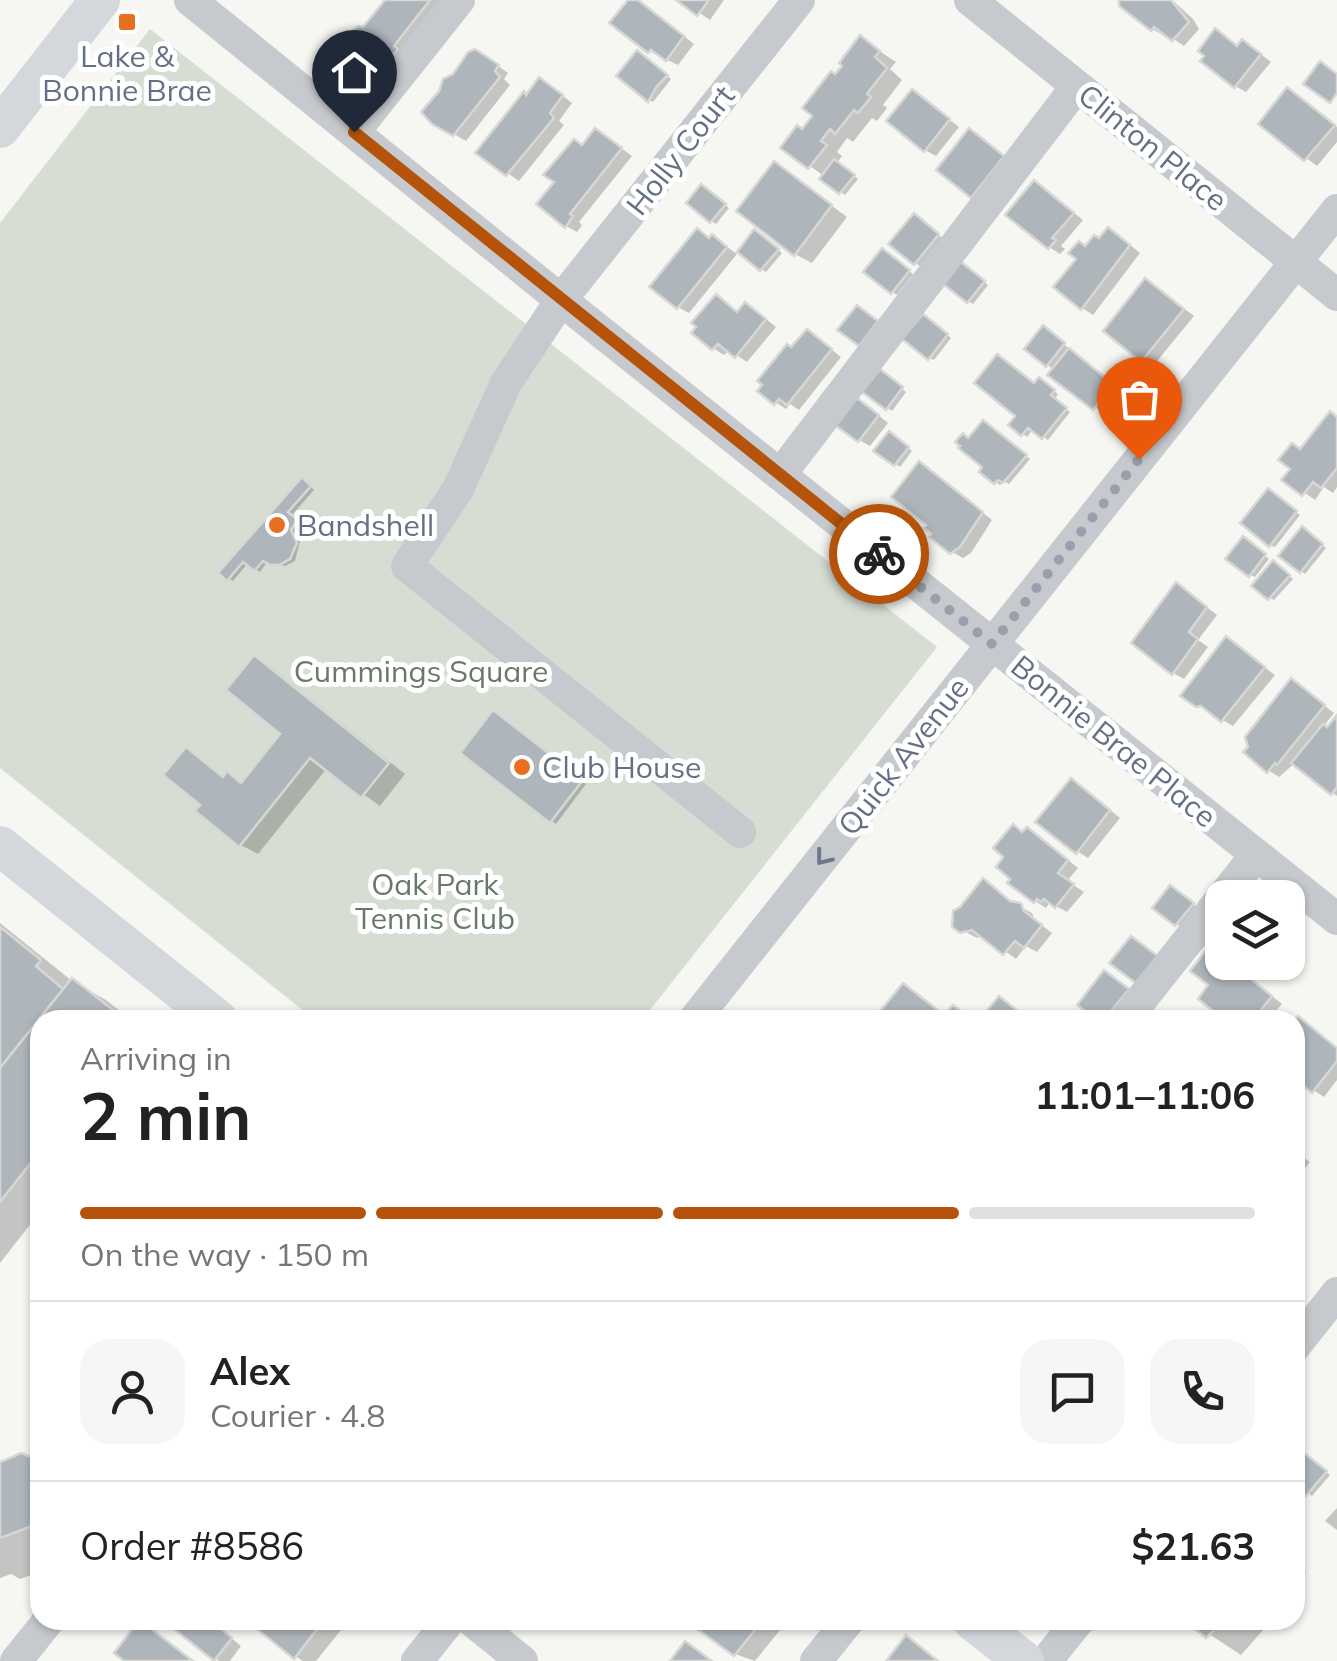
<!DOCTYPE html>
<html lang="en">
<head>
<meta charset="utf-8">
<style>
	body { margin:0; font-family:Mulish,sans-serif; background:#f6f6f6; color:#222; height:100vh; display:flex; flex-direction:column; font-size:38px; white-space:nowrap }
	* { box-sizing:border-box; margin:0 }
	p { font-size:32px; color:#767676 }
	.icon { flex:none; width:55px; height:55px; fill:none; stroke:currentColor; stroke-width:2; stroke-linecap:round; stroke-linejoin:round }
	.map { position:relative; flex:1; overflow:hidden }
	.drawer { position:absolute; left:30px; top:1010px; width:1275px; height:620px; display:flex; flex-direction:column; background:#fff; border-radius:30px; box-shadow:0 2px 8px #0004 }
	.drawer>* { flex:none }
	.tools { position:absolute; left:1205px; top:880px; display:grid; gap:20px }
	.tools a { display:grid; place-items:center; width:100px; height:100px; border-radius:20px; background:#fff; box-shadow:0 2px 8px #0004; font-size:50px }
	.pin { position:absolute; display:grid; place-items:center; width:85px; height:85px; color:#fff; margin:-102px -42px; border-radius:50% 50% 50% 0; rotate:-45deg; box-shadow:0 0 10px #0007 }
	.pin .icon { rotate:45deg }
	.courier { position:absolute; display:grid; place-items:center; width:100px; height:100px; margin:-50px; border:8px solid #b45309; border-radius:50%; background:#fff; color:#222; box-shadow:0 2px 12px #0007 }
	.summary em { font-style:normal; font-weight:700 }
	.summary div { display:flex; flex-direction:column-reverse }
	.summary { display:flex; align-items:center; justify-content:space-between; height:170px; padding:0 50px }
	h1 { font-size:65px; font-weight:700; line-height:75px }
	.bar { display:grid; grid-template-columns:repeat(4,1fr); gap:15px 10px; align-content:center; height:120px; padding:0 50px }
	.bar i { height:12px; border-radius:8px; background:#e0e0e0 }
	.bar .current { background:#b45309 }
	.bar p { grid-column:span 4 }
	.line { display:flex; align-items:center; gap:25px; padding:0 50px; border-top:2px solid #e0e0e0 }
	.line div { flex:1 }
	.round { display:grid; place-items:center; flex:none; width:105px; height:105px; border-radius:30px; background:#f6f6f6 }
	.map>svg:first-child { display:block }
	.green { fill:#d6ded4 }
	.shadow { fill:#0003 }
	.building { fill:#aeb5bb; stroke:#d7d8d5; stroke-width:2.5 }
	.lines { fill:none; stroke-linecap:round; stroke-linejoin:round }
	.minor { stroke:#c6c9cd; stroke-width:32 }
	.major { stroke:#d4d8dd; stroke-width:40 }
	.oneway { stroke:#6e7a8c }
	.done { stroke:#97a0ac; stroke-width:10; stroke-dasharray:0 18 }
	.route { stroke:#b45309; stroke-width:12 }
	.poi-dot { fill:#e96f20; stroke:#fff; stroke-width:4 }
	.labels { text-anchor:middle; dominant-baseline:central; stroke-width:10; stroke-linejoin:round; paint-order:stroke }
	.poi-label { font-size:30px; fill:#647185; stroke:#fff; text-anchor:start }
	.street-label { font-size:30px; fill:#647185; stroke:#fff }
	.park-label { font-size:30px; fill:#647c63; stroke:#fff }
</style>
</head>
<body>
<div class="map">
<svg width="1337" height="1661" viewBox="0 0 1337 1661">
	<rect width="100%" height="100%" fill="#f6f6f3"/>
	<path class="green" d="M150,29L937,647L642,1020H315L0,768V223Z"/>
	<path class="shadow" d="M388,0H468L395,87L371,73L364,30Z
		M631,0L643,4L694,44L678,65L649,51Z
		M681,0H724L710,20Z
		M1123,0H1172L1193,19L1199,29L1184,46L1165,33L1163,35L1152,29Z
		M861,39L896,62L890,69L902,80L883,105L887,108L877,121L872,118L853,142L847,138L837,152L842,156L837,163L858,179L845,195L823,178L824,176L783,147L803,132Z
		M1239,48L1254,49L1271,62L1246,92L1235,86Z
		M642,56L671,79L653,102L649,100Z
		M487,58L508,73L504,79L510,85L466,141L433,122Z
		M551,87L572,103L559,121L564,125L519,181L478,153L528,97Z
		M913,92L959,127L936,156L925,150Z
		M1299,97L1337,127V142L1317,166L1261,124Z
		M607,138L632,156L579,222L582,225L577,232L566,226L583,148Z
		M775,164L847,217L812,263L795,254Z
		M707,189L729,208L716,224L711,221Z
		M1045,190L1083,220L1061,246L1065,249L1060,254L1049,247Z
		M919,218L942,238L920,266L915,263Z
		M760,235L782,253L766,272L761,269Z
		M1119,236L1140,253L1093,315L1082,308L1086,248Z
		M713,237L737,254L689,313L678,307Z
		M887,254L913,274L897,295L892,292Z
		M965,267L988,285L973,304L968,301Z
		M1146,281L1194,316L1153,366L1142,360Z
		M727,304L739,313L756,311L776,327L747,362L729,350L724,355L713,348Z
		M928,320L951,338L934,360L929,358Z
		M1048,331L1116,388L1099,410L1048,365Z
		M818,339L841,357L799,410L790,404L786,409L775,402L792,349Z
		M885,375L906,392L892,411L866,392Z
		M1044,383L1058,394L1054,400L1070,412L1048,440L1033,429L1027,437L1011,425L1035,386Z
		M865,404L888,423L870,446L859,440Z
		M1337,418V487L1333,493L1324,487L1315,500L1285,479L1301,451Z
		M988,426L1030,459L1009,484L1004,481L1000,485L982,471L986,467L969,440Z
		M895,437L912,451L900,467L877,450Z
		M931,471L992,520L971,553L963,558L952,552Z
		M307,483L314,490L291,516L301,524L294,534L300,541L295,561L285,566L268,561L260,572L248,563L233,581L228,578Z
		M1273,494L1300,515L1275,547L1270,545Z
		M1307,532L1326,548L1305,574L1301,571Z
		M1248,542L1269,559L1255,577L1250,575Z
		M1278,566L1293,579L1274,600L1270,598Z
		M1187,592L1217,615L1198,640L1208,647L1184,679L1173,673Z
		M1237,646L1275,675L1233,726L1197,705Z
		M255,658L272,668L405,774L380,806L327,768L258,854L241,845L204,805L187,751L225,777L227,775L243,784L284,734Z
		M1302,688L1334,713L1323,727L1328,729L1337,719V796L1295,763L1279,777L1268,770Z
		M499,716L586,784L556,824L464,753Z
		M1082,788L1120,818L1088,858L1077,851Z
		M1024,833L1038,836L1078,868L1067,881L1084,892L1067,912L1054,905L1049,903L1046,908L1035,901L1013,879Z
		M984,881L1014,904L1032,913L1035,920L1052,933L1037,952L1026,946L1016,959L983,935L977,938L954,926Z
		M1175,891L1197,907L1181,927L1155,907Z
		M0,923L72,981L106,1000L131,1020H40V1212L0,1263Z
		M1214,944L1222,948V962H1240L1242,964L1238,969L1282,1004L1268,1020H1218L1221,1015L1211,985Z
		M1337,1048V1080L1324,1097L1313,1090Z
		M1295,1151L1310,1162L1295,1181Z
		M21,1456L40,1466V1572L20,1579L11,1574L0,1578V1463Z
		M1309,1459L1330,1475L1312,1496L1295,1484V1468Z
		M1337,1508V1530L1325,1521Z
		M1295,1562L1306,1571L1295,1586Z
		M167,1620H209L241,1646L230,1661H219Z
		M250,1620H349L316,1661H303L295,1656Z
		M690,1620H788L755,1661L735,1654Z
		M1188,1620H1272L1241,1655Z"/>
	<path class="building" d="M385,0H430L394,46L398,49L376,76L369,75L341,50L347,36L358,26L363,27Z
		M628,0H638L684,36L666,61L651,50L648,53L609,23Z
		M676,0H709L697,16Z
		M1119,0H1171L1189,22L1172,41L1154,27L1151,31L1119,6Z
		M1215,28L1237,46L1242,39L1261,54L1234,88L1200,61L1204,56L1198,51Z
		M860,35L880,51L875,57L887,68L867,94L871,97L858,113L854,110L835,134L830,129L821,141L827,145L808,169L780,148L797,125L802,129L812,116L802,108L831,71L835,74L842,66L839,63Z
		M475,49L499,65L495,71L500,77L453,136L432,124L421,112L439,91L443,79L453,74L468,52Z
		M637,50L668,75L657,86L648,102L616,76Z
		M1320,61L1337,74V93L1330,103L1303,84Z
		M539,77L563,95L550,113L554,118L506,176L475,153L524,91L526,95Z
		M1287,87L1335,125L1304,161L1258,124Z
		M912,89L950,119L924,152L886,121Z
		M595,128L622,148L570,214L573,216L565,228L536,204L554,182L543,175L574,139L582,145Z
		M969,128L1004,156L971,198L936,170Z
		M834,159L855,175L839,194L819,179Z
		M774,161L832,205L794,256L736,211Z
		M1034,180L1074,213L1052,238L1056,240L1048,249L1005,215Z
		M701,184L726,204L710,223L686,203Z
		M914,213L939,234L914,265L888,244Z
		M1108,227L1130,245L1081,310L1053,287L1076,259L1068,253L1079,241L1085,246L1094,235L1099,238Z
		M697,228L709,238L712,234L727,247L677,309L649,287Z
		M754,229L779,249L760,271L737,252Z
		M882,248L910,270L891,294L863,272Z
		M960,261L985,281L967,303L942,283Z
		M1145,278L1184,309L1141,362L1103,331Z
		M716,294L737,312L745,302L766,319L735,358L718,344L712,350L691,333L696,327L691,323Z
		M857,305L878,321L859,346L837,330Z
		M923,314L948,334L928,360L902,339Z
		M1043,325L1065,343L1046,367L1024,349Z
		M807,329L832,349L787,405L779,399L774,405L757,391L762,385L757,381L787,344L791,347Z
		M1069,348L1113,384L1093,410L1047,375Z
		M997,354L1034,383L1039,377L1055,390L1051,395L1067,408L1042,439L1028,428L1021,436L1008,425L1015,416L974,383Z
		M880,369L903,387L886,410L862,392Z
		M853,395L879,415L858,442L832,423Z
		M1330,411L1337,417V468L1321,488L1313,482L1302,496L1281,480L1290,469L1278,460L1292,443L1300,449Z
		M983,420L1027,455L1003,483L998,480L994,484L979,472L982,467L958,448L960,446L955,442L963,433L968,438Z
		M889,431L909,447L894,466L873,451Z
		M919,461L983,512L960,547L950,554L929,537L931,534L924,528L926,525L891,497Z
		M302,477L311,486L288,512L298,520L291,530L297,543L290,559L279,565H270L263,561L254,571L243,562L227,581L218,573Z
		M1268,488L1297,511L1269,547L1240,523Z
		M1302,526L1323,544L1300,573L1278,556Z
		M1243,536L1266,554L1249,577L1225,559Z
		M1273,560L1290,575L1268,600L1251,586Z
		M1176,582L1207,607L1189,632L1198,639L1172,675L1131,643Z
		M1226,636L1265,667L1221,722L1201,706L1196,707L1180,696Z
		M254,655L389,763L361,798L310,758L239,847L195,811L200,805L163,775L186,747L223,777L227,771L241,783L280,734L226,690Z
		M1291,678L1325,705L1277,765L1275,763L1267,773L1243,752L1248,747L1245,737Z
		M493,710L583,780L550,823L460,753Z
		M1337,715V787L1331,795L1291,763L1323,724L1327,727Z
		M1071,778L1110,810L1076,854L1035,822Z
		M1013,824L1022,832L1027,827L1068,860L1058,873L1074,884L1055,908L1044,899L1041,902L1037,899L1034,903L1007,883L1010,879L996,867L1003,857L993,848Z
		M983,878L1010,901L1021,903L1024,911L1042,925L1024,948L1015,941L1003,955L972,930L960,933L952,927L953,911L960,907Z
		M1170,885L1194,903L1175,926L1152,908Z
		M0,927L41,960L36,966L63,989L0,1068Z
		M1131,936L1159,957L1137,984L1109,963Z
		M1214,940L1222,948V962H1230L1272,996L1253,1020H1240L1237,1016L1234,1020H1215L1218,1015L1198,999L1208,985L1190,971Z
		M1104,970L1129,989L1104,1020H1096L1077,1005Z
		M72,978L126,1020H40V1151L0,1202V1068Z
		M903,983L944,1015L953,1005L972,1020H873Z
		M999,996L1024,1016L1020,1020H995L985,1013Z
		M1298,1016L1337,1048V1061L1312,1093L1295,1079L1294,1020Z
		M21,1453L31,1457L40,1482V1523L0,1538V1462Z
		M1304,1453L1327,1471L1306,1496L1295,1487V1464Z
		M139,1620L149,1627L193,1661H124L114,1653Z
		M163,1620H210L232,1638L214,1661Z
		M246,1620H324L294,1659Z
		M685,1620H763L734,1656Z
		M1184,1620H1225L1206,1638Z
		M906,1635L938,1661H886Z
		M685,1641L712,1661H670Z"/>
	<g class="lines">
		<path class="minor" d="M190,0L561,300L1337,919
			M970,0L1337,295
			M354,132L459,0
			M780,475L1077,86
			M740,832L407,566L458,489L506,383L561,300L799,0
			M694,1020L1337,210
			M1125,1020L1256,855
			M1295,1346L1337,1293
			M471,1620L522,1661
			M16,1661L49,1620
			M417,1661L450,1620
			M816,1661L849,1620
			M1046,1661L1079,1620"/>
		<path class="major" d="M0,128L100,0
			M0,846L218,1020
			M972,1620L1024,1661"/>
	</g>
	<defs><path id="oneway-chevron" d="M-2-3.5L2.5 0L-2 3.5" fill="none" stroke-width="1.6" stroke-linecap="round" stroke-linejoin="round" transform="scale(2.5)"/></defs>
	<use class="oneway" href="#oneway-chevron" transform="translate(823 858) rotate(128)"/>
	<g class="lines">
		<path class="done" d="M879,554L992,644L1139,459"/>
		<path class="route" d="M354,132L879,554"/>
	</g>
	<g class="poi-dot">
		<rect x="117" y="12" width="20" height="20" rx="5"/>
		<circle cx="277" cy="525" r="10"/>
		<circle cx="522" cy="767" r="10"/>
	</g>
	<g class="labels">
		<g class="poi-label">
			<text x="127" y="56" text-anchor="middle">Lake &amp;<tspan x="127" dy="34">Bonnie Brae</tspan></text>
			<text x="297" y="525">Bandshell</text>
			<text x="542" y="767">Club House</text>
		</g>
		<g class="street-label">
			<text transform="translate(1153 147) rotate(39)">Clinton Place</text>
			<text transform="translate(680 150) rotate(-52)">Holly Court</text>
			<text transform="translate(1114 741) rotate(39)">Bonnie Brae Place</text>
			<text transform="translate(903 756) rotate(-52)">Quick Avenue</text>
		</g>
		<g class="park-label">
			<text x="421" y="671">Cummings Square</text>
			<text x="435" y="884">Oak Park<tspan x="435" dy="34">Tennis Club</tspan></text>
		</g>
	</g>
</svg>
<div class="tools">
<a><svg class="icon" aria-label="layers" viewBox="0 0 24 24"><path d="M12 4l9 5-9 5-9-5zM3 14l9 5 9-5"/></svg></a>
</div>
<div class="pin" style="left:1139px;top:459px;background:#ea580c"><svg class="icon" aria-label="bag" viewBox="0 0 24 24"><path d="M5 8h14l-1 12H6zM9 8a3 3 0 0 1 6 0"/></svg></div>
<div class="pin" style="left:354px;top:132px;background:#1f2937"><svg class="icon" aria-label="home" viewBox="0 0 24 24"><path d="M3 11l9-7 9 7M6 9v11h12V9"/></svg></div>
<div class="courier" style="left:879px;top:554px"><svg class="icon" aria-label="bike" viewBox="0 0 24 24"><circle cx="6" cy="16" r="4"/><circle cx="18" cy="16" r="4"/><path d="M6 16l4-8h5l3 8M10 8l3 8H6M13 5h3"/></svg></div>
<section class="drawer">
<div class="summary"><div><h1>2 min</h1><p>Arriving in</p></div><em>11:01–11:06</em></div>
<div class="bar"><i class="current"></i><i class="current"></i><i class="current"></i><i></i><p>On the way · 150 m</p></div>
<div class="line" style="height:180px"><a class="round"><svg class="icon" aria-label="person" viewBox="0 0 24 24"><circle cx="12" cy="8" r="4"/><path d="M4 21q1-7 8-7t8 7"/></svg></a><div><b>Alex</b><p>Courier · 4.8</p></div><a class="round"><svg class="icon" aria-label="chat" viewBox="0 0 24 24"><path d="M4 5h16v11H9l-5 4z"/></svg></a><a class="round"><svg class="icon" aria-label="phone" viewBox="0 0 24 24"><path d="M5 4h4l2 5-3 2q2 4 5 5l2-3 5 2v4C11 20 4 13 5 4z"/></svg></a></div>
<div class="line" style="height:130px"><div>Order #8586</div><b>$21.63</b></div>
</section>
</div>
</body>
</html>
